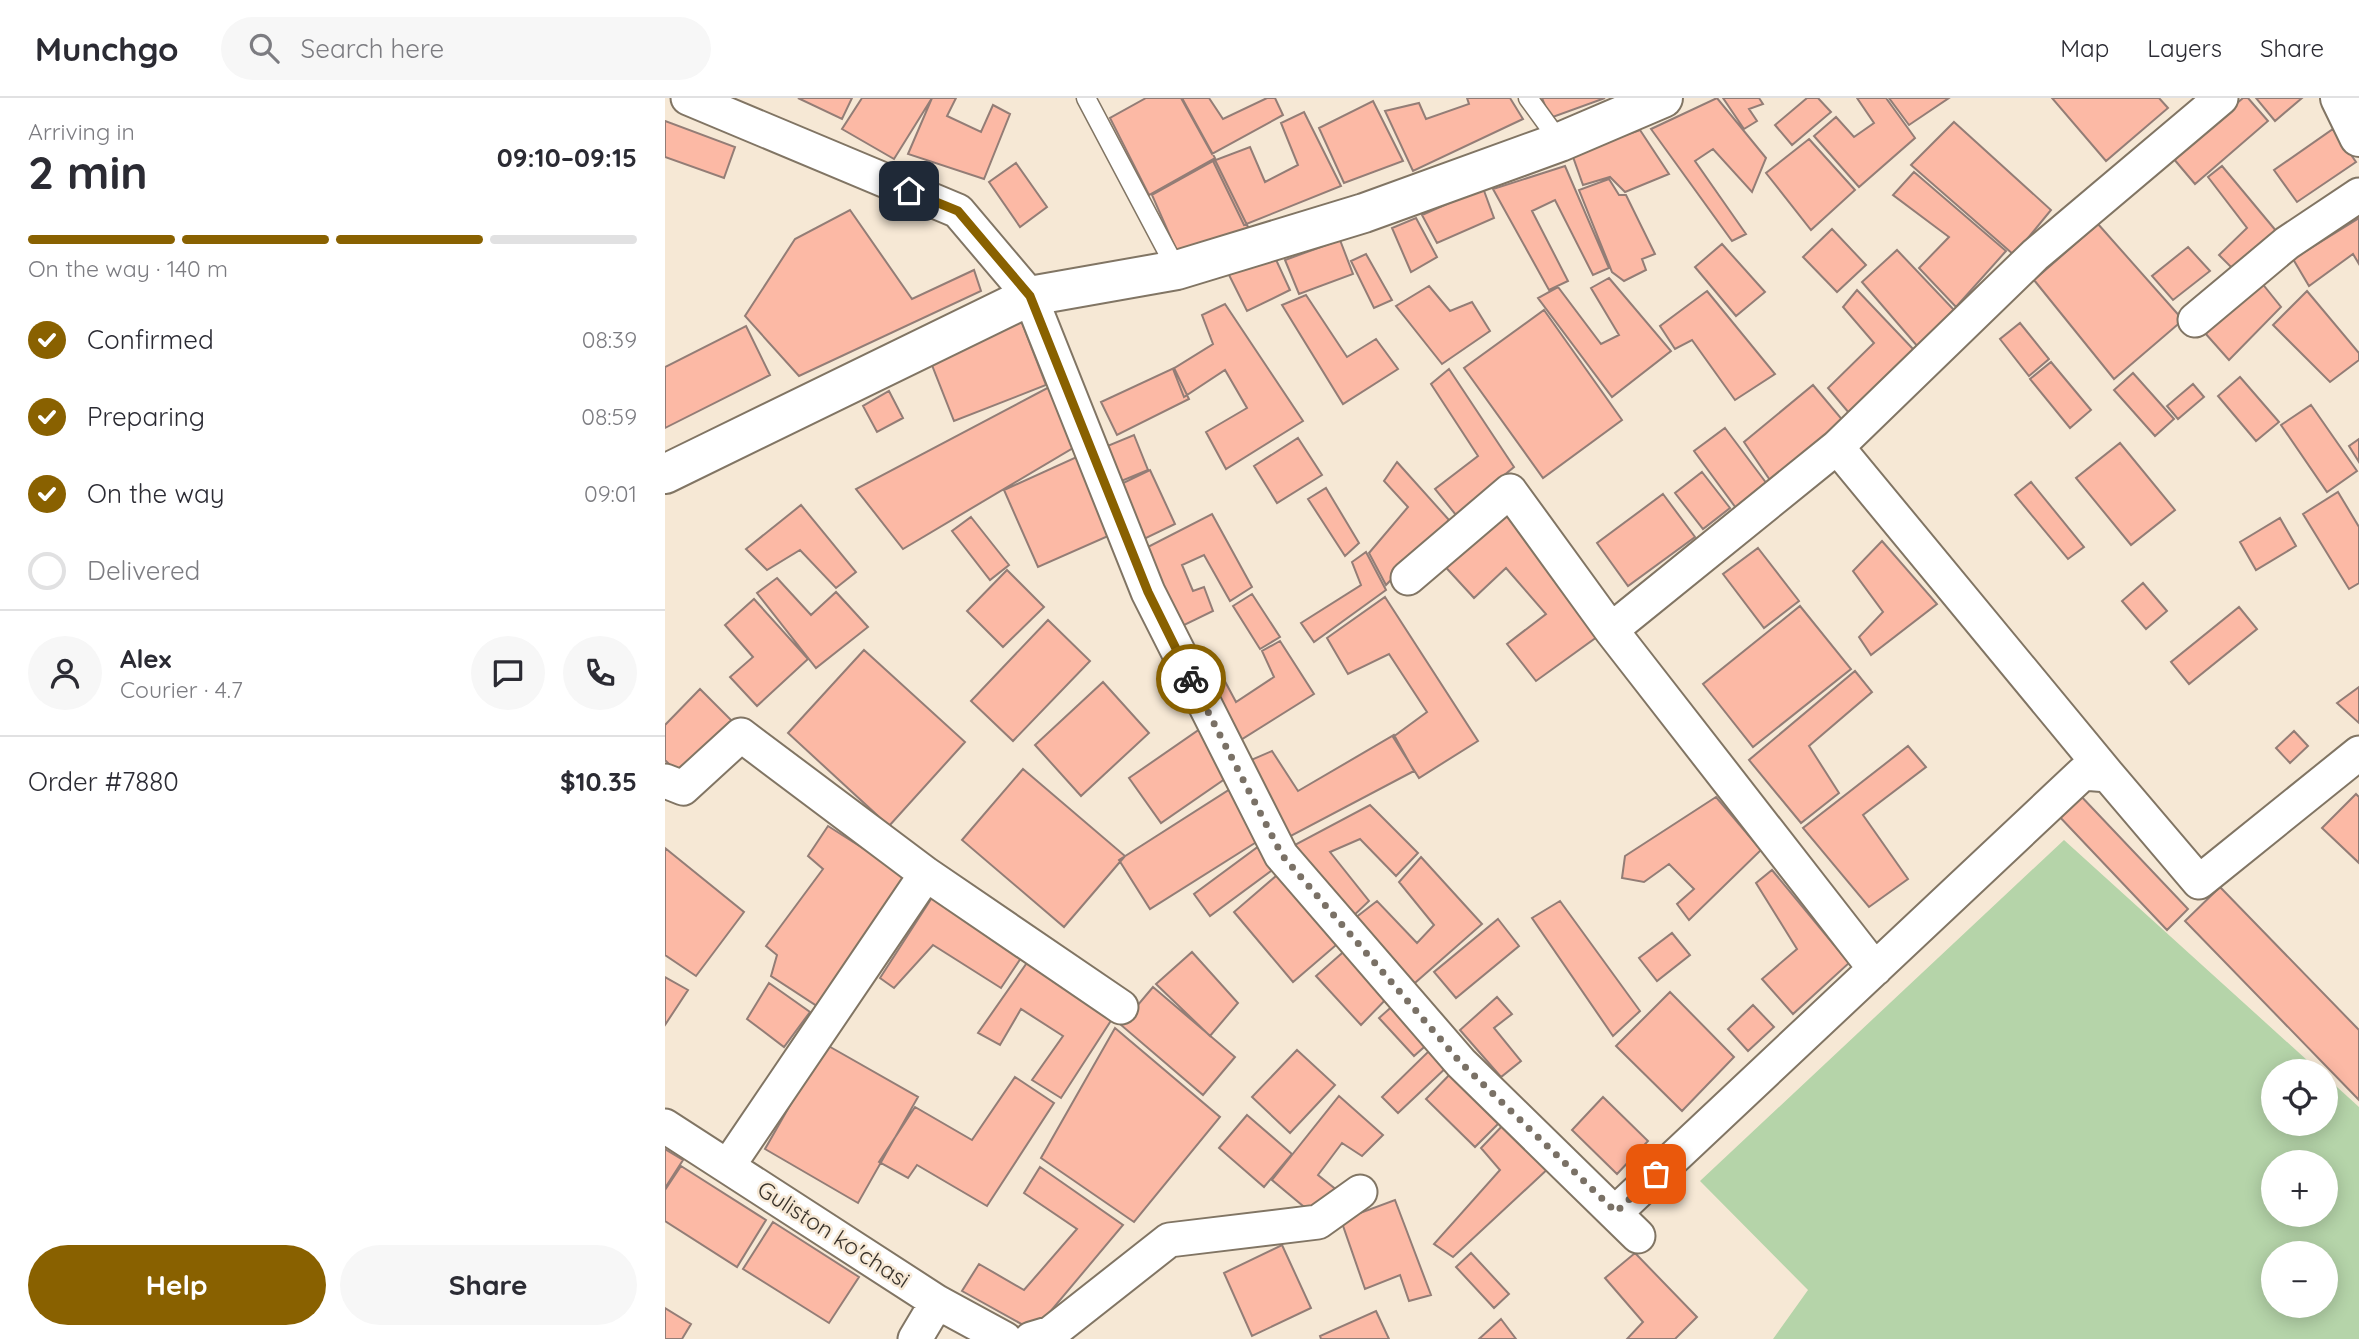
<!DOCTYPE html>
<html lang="en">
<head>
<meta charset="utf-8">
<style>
	body { margin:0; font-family:Quicksand,sans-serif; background:#f7f7f7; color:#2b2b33; height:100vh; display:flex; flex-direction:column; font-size:26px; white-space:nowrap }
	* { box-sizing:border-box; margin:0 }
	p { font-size:23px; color:#7c7c81 }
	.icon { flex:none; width:38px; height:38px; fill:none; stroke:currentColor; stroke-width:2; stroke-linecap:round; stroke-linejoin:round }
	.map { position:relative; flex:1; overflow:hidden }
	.sheet { display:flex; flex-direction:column; background:#fff; width:665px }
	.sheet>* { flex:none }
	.fabs { position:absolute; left:1596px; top:961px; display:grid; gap:14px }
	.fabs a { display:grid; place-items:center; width:77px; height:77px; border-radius:50%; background:#fff; box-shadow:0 4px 18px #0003; font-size:35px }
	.pin { position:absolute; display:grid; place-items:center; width:60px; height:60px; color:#fff; margin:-30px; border-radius:14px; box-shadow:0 4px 10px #0006 }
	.courier { position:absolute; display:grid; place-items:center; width:70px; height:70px; margin:-35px; border:5px solid #896100; border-radius:50%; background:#fff; color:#222; box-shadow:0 2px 9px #0007 }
	.headline em { font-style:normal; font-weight:700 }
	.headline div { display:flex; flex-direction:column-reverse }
	.headline { display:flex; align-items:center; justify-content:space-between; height:119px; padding:0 28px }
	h1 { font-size:46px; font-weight:700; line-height:52px }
	.bar { display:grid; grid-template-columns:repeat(4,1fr); gap:10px 7px; align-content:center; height:84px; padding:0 28px }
	.bar i { height:9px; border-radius:5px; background:#e1e1e2 }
	.bar .active { background:#896100 }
	.bar p { grid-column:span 4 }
	.line { display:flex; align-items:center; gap:18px; padding:0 28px; border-top:2px solid #e1e1e2 }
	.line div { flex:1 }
	.round { display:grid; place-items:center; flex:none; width:74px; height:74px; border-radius:37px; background:#f7f7f7 }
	ol { padding:0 28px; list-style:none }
	li { display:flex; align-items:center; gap:21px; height:77px }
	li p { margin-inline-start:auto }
	li .icon { padding:7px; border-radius:50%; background:#896100; color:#fff; stroke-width:4 }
	li:last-child { color:#7c7c81 }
	li i { width:38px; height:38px; border:4px solid #e1e1e2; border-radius:50% }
	.button { display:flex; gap:14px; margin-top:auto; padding:14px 28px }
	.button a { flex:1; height:80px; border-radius:42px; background:#896100; color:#fff; font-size:28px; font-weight:700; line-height:80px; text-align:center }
	.button a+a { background:#f7f7f7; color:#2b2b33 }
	header { display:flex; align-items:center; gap:42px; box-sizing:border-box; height:98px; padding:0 35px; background:#fff; border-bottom:2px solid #e1e1e2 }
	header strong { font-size:33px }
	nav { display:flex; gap:38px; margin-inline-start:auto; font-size:24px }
	.search { width:490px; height:63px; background:#f7f7f7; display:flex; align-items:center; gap:18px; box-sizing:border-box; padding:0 24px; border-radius:38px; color:#7c7c81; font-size:26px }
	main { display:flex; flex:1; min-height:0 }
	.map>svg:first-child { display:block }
	.green { fill:#b5d4a9; fill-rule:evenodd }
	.building { fill:#fcb9a5; stroke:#937d76; stroke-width:2 }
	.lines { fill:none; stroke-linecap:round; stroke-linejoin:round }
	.service-casing { stroke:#817564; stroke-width:21 }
	.minor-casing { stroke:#817564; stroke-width:37 }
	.tertiary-casing { stroke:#817564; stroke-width:42 }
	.service { stroke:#fff; stroke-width:18 }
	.minor { stroke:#fff; stroke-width:33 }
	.tertiary { stroke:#fff; stroke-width:38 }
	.done { stroke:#7a7166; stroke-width:7; stroke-dasharray:0 12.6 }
	.route { stroke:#896100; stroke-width:9 }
	.labels { text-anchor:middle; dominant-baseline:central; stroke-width:5; stroke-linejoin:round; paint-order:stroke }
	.street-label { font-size:23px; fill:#37312a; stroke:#f6e8d5 }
</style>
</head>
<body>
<header>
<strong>Munchgo</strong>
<div class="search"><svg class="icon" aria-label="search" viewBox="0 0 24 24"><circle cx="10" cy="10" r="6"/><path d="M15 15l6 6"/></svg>Search here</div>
<nav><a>Map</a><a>Layers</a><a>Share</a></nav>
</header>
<main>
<section class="sheet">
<div class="headline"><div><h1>2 min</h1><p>Arriving in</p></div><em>09:10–09:15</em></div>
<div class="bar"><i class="active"></i><i class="active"></i><i class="active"></i><i></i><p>On the way · 140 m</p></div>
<ol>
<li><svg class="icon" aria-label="check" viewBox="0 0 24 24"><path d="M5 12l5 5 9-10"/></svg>Confirmed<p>08:39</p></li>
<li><svg class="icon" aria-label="check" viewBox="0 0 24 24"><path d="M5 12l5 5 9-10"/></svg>Preparing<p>08:59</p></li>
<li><svg class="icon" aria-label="check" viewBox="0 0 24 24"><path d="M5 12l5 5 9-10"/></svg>On the way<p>09:01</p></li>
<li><i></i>Delivered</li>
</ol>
<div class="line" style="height:126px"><a class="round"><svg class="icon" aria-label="person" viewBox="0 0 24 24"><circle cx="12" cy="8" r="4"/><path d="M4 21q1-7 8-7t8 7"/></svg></a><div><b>Alex</b><p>Courier · 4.7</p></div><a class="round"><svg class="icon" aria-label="chat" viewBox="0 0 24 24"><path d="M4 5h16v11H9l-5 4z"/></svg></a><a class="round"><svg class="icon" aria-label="phone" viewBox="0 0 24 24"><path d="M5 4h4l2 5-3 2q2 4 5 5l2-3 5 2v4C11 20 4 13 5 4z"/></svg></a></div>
<div class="line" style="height:91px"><div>Order #7880</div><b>$10.35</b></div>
<div class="button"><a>Help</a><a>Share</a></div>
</section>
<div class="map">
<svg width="1694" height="1241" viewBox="0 0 1694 1241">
	<rect width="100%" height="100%" fill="#f6e8d5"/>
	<path class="green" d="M1399,742L1654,973H1608V1026H1661V979L1694,1009V1241H1108L1143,1192L1035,1083ZM1608,1064H1661V1116H1608ZM1608,1155H1661V1208H1608Z"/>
	<path class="building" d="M133,0H187L177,21Z
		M197,0H267L229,61L177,31Z
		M267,0H291L282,18L316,34L328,7L345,16L319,81L243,56Z
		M481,0H517L550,60L484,97L445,20Z
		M516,0H544L558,21L602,0H610L618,17L547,56Z
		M802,0H845L858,21L748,73L720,13L754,5L761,21L804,6Z
		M877,0H940L885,20Z
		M1052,0L1101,60L1087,94L1048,51L1030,63L1081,136L1067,143L986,31Z
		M1058,0H1094L1098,6L1084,11L1092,23L1079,31Z
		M1142,0H1153L1166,14L1127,47L1110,27Z
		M1192,0H1221L1250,40L1194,89L1149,38L1171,19L1189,39L1209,25Z
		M1224,0H1284L1244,27Z
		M1387,0H1494L1503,10L1441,63Z
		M1578,0H1583L1603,23L1530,86L1508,60Z
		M1591,0H1637L1610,23Z
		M708,3L738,63L679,85L654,30Z
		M639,14L676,88L579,127L548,63L585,49L600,84L633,67L616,25Z
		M0,23L70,49L59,80L0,59Z
		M1289,24L1386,112L1349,157L1246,67Z
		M1668,31L1691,64L1632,104L1609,72Z
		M975,32L1004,76L960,94L945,79L918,87L907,56Z
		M1144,41L1190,92L1146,132L1101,75Z
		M550,62L584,131L513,156L487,97Z
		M351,65L382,109L355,129L324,84Z
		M900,68L944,170L928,177L890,102L867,113L903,183L884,192L828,91Z
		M1557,68L1612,134L1568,171L1554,157L1582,130L1543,79Z
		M1249,74L1341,153L1291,209L1254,170L1284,139L1228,97Z
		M944,81L954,97H961L990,156L977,161L981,172L959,183L947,174L914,92Z
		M818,90L829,120L772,145L757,117Z
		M185,112L247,201L309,172L316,193L134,278L80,218L130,141Z
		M751,120L772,159L746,174L727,130Z
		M1694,120V166L1688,156L1644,188L1628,161Z
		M1433,126L1518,222L1449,281L1369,182Z
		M1167,131L1201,167L1172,194L1138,159Z
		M675,142L688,176L634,196L620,162Z
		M1057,146L1100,194L1071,218L1030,169Z
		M1523,149L1545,173L1508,202L1487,178Z
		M1232,152L1289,212L1253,249L1197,184Z
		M607,153L625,192L582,213L563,175Z
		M701,156L727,202L709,210L686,163Z
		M944,180L1006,253L947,299L873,200L893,189L936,246L954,237L926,190Z
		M1596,184L1616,209L1564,262L1540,235Z
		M764,188L785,213L807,204L825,233L777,266L731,208Z
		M1192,192L1249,252L1184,315L1163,290L1209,245L1178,209Z
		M1042,193L1110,276L1070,302L1027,242L1010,251L995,228Z
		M1642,193L1694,255V262L1665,284L1608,227Z
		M641,197L682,259L711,241L733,271L678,306L617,207Z
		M560,206L638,323L561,371L541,334L582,310L560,272L519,299L508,271L548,246L537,217Z
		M879,212L957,322L878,380L799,270Z
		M355,220L381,287L289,323L263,257Z
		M1355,225L1384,261L1364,278L1335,241Z
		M81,228L105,277L0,330V269Z
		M1386,264L1426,312L1405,330L1365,281Z
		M509,270L524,301L452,337L436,304Z
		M784,271L849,369L791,417L770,391L813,358L766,286Z
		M1468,275L1509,321L1490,338L1449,292Z
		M1575,279L1614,324L1591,343L1553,298Z
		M390,286L413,347L238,451L191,391Z
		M1528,286L1539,299L1513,321L1502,308Z
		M1148,287L1180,325L1107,385L1079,344Z
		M224,293L238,320L212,334L198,308Z
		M1646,307L1692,373L1662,394L1616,327Z
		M1060,330L1102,386L1071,410L1029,353Z
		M469,337L483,372L454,384L440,349Z
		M633,340L657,377L612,405L589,368Z
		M1694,341V364L1684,348Z
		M1455,345L1510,412L1466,447L1411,380Z
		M416,357L450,435L373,469L339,392Z
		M732,364L784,422L721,487L704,455L743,409L719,383Z
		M485,372L510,426L479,441L454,387Z
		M1037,374L1065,410L1038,431L1010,395Z
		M1366,384L1419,449L1403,461L1350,397Z
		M661,390L694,445L680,458L643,401Z
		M1673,394L1694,429V485L1684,491L1638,416Z
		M998,396L1030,439L963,488L932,445Z
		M136,407L191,474L171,490L135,452L102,472L81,451Z
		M838,413L936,536L871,583L842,546L881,516L841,470L809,500L775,463Z
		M547,416L587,489L565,503L539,457L517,467L528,493L539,489L548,513L511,531L477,452Z
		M306,419L344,467L325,482L287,433Z
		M1615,420L1631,448L1591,472L1575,444Z
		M1217,443L1272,506L1206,557L1194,539L1218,514L1188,473Z
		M1093,450L1134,503L1099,530L1058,476Z
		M701,454L721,492L649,544L636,525L696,487L687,464Z
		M342,472L379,509L338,549L302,513Z
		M112,480L146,517L171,494L203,529L151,570L92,495Z
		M1478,485L1502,513L1481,531L1457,503Z
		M587,496L615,539L595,551L568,508Z
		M720,499L813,643L754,680L728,639L762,614L724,556L683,576L662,540Z
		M89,501L143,561L92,608L65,579L88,559L60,527Z
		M1135,508L1186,571L1088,649L1038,586Z
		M1574,509L1592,531L1524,586L1506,564Z
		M383,522L425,563L348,643L306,603Z
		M615,543L649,596L574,643L529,567L547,559L571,604L609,579L597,553Z
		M199,552L300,644L224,728L123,635Z
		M1190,573L1207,594L1144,648L1174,695L1136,725L1084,662Z
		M438,584L484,635L416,698L370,647Z
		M1694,589V625L1672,605Z
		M35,591L68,624L16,678L0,662V627Z
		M535,631L567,676L496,725L464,680Z
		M1629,633L1643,648L1625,665L1611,650Z
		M729,637L749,673L622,740L577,666L607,653L633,693Z
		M1243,648L1261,669L1198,717L1243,781L1204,809L1138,730Z
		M358,671L460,758L399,829L297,742Z
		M570,688L601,738L485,811L454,762Z
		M1413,695L1523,811L1502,832L1391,715Z
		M1691,696L1694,699V765L1657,730Z
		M1051,699L1096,752L1024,822L1012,806L1029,791L1004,766L979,784L957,780L960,758Z
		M705,707L753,755L731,778L695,741L665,754L704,803L683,823L624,750Z
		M163,728L240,777L152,908L106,878L112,857L101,848L158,771L143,758Z
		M594,748L610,770L545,818L529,796Z
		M0,750L79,814L31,878L0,857Z
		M756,759L817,826L743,891L685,824L712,803L752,845L769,827L734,784Z
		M618,772L677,842L628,884L569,814Z
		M1107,772L1184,865L1128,916L1097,881L1132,851L1091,785Z
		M1555,789L1694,932V1002L1520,823Z
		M268,798L360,854L336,890L268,847L229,890L215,880Z
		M895,803L975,913L948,938L867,820Z
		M833,821L854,848L791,900L769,874Z
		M1007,835L1025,857L992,883L974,860Z
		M684,849L727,895L696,927L651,878Z
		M527,854L573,905L545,938L491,886Z
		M366,859L449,918L396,1000L367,982L398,938L356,911L335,947L313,935Z
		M0,879L23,892L0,927Z
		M104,885L145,914L119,949L82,921Z
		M488,889L570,959L538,997L456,927Z
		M1005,894L1069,959L1017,1013L951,948Z
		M832,899L847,916L829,930L856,963L836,979L795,932Z
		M732,904L766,943L749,958L714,920Z
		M1088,907L1109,929L1083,953L1063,931Z
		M450,930L555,1019L469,1124L376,1060Z
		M160,946L253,999L193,1105L100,1051Z
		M767,950L785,966L733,1015L717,999Z
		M632,952L670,987L625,1035L587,999Z
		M789,972L839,1020L810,1049L761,1001Z
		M350,979L389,1005L322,1108L252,1067L243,1080L214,1064L250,1009L307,1042Z
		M674,998L718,1037L697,1058L677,1045L653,1077L678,1097L650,1118L607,1082Z
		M938,999L983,1043L952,1076L907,1032Z
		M582,1017L627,1056L599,1089L554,1050Z
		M842,1023L887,1067L788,1159L769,1146L835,1072L816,1050Z
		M0,1051L18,1062L0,1090Z
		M16,1068L101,1122L72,1169L0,1123V1092Z
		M375,1069L458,1127L369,1233L297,1193L314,1166L359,1192L412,1131L359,1095Z
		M730,1102L766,1197L744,1203L735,1177L700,1191L676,1122Z
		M108,1124L194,1179L164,1225L78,1171Z
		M617,1147L646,1210L587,1238L559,1175Z
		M806,1155L844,1196L829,1210L791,1169Z
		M970,1155L1032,1219L1010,1241H962L978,1224L940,1180Z
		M0,1210L26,1226L17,1241H0Z
		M711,1213L724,1241H656L655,1238Z
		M836,1221L851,1241H814Z"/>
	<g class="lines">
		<defs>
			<path id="service" d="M421,0L512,172
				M863,0L895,44"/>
			<path id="minor" d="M23,0L293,113L365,198L483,494L616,757L796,965L973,1138
				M1530,222L1622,145L1694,97
				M1172,349L1443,677
				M743,480L845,393L946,532
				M0,683L18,690L76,637L261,776L456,909
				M1210,871L946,532L1172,349L1370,157L1556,0
				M0,1028L272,1204L340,1241
				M63,1068L261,776
				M951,1114L1418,675L1443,677L1534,784L1694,655
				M250,1241L272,1204
				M366,1241L386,1235L504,1142L653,1124L695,1094"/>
			<path id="tertiary" d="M1675,0L1694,39
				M0,376L365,198L512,172L699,115L895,44L998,0"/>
		</defs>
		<use href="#service" class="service-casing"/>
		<use href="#minor" class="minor-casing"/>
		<use href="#tertiary" class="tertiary-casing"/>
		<use href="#service" class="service"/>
		<use href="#minor" class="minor"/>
		<use href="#tertiary" class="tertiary"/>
	</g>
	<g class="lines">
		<path class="done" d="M526,581L617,757L796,965L951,1114L991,1076"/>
		<path class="route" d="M244,93L293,113L365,198L483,494L526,581"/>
	</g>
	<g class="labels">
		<g class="street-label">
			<text transform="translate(169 1136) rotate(33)">Guliston ko'chasi</text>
		</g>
	</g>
</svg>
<div class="fabs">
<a><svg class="icon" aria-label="locate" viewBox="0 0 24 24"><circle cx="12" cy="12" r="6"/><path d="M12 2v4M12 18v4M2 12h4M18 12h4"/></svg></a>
<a>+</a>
<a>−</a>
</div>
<div class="pin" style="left:991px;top:1076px;background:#ea580c"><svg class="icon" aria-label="bag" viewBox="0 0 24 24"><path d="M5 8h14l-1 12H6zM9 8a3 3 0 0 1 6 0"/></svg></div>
<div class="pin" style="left:244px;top:93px;background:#1f2937"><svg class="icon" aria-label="home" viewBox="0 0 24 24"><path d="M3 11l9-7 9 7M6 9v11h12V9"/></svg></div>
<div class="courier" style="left:526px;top:581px"><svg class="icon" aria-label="bike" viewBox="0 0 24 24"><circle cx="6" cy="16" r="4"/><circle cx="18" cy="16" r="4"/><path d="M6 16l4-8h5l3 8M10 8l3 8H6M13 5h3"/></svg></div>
</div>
</main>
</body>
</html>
